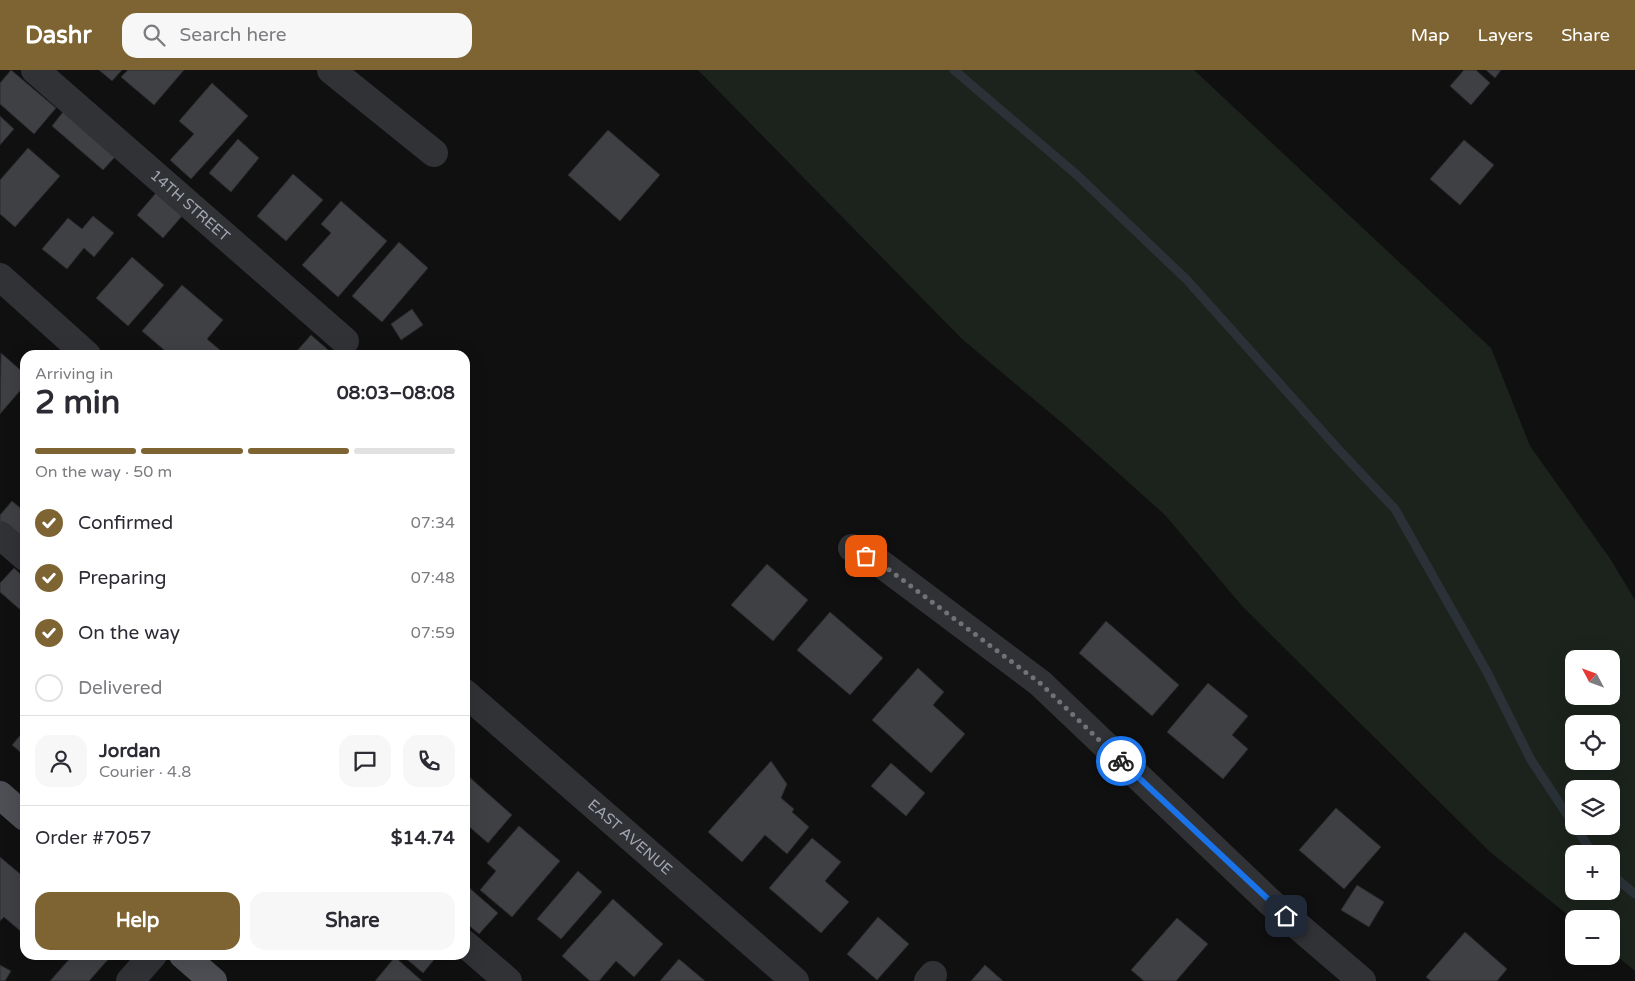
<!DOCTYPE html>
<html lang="en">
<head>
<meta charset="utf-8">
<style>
	body { margin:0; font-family:"Varela Round",sans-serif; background:#f7f7f7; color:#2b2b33; height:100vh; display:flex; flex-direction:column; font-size:19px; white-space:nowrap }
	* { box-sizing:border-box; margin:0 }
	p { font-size:16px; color:#7c7c81 }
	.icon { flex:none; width:28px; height:28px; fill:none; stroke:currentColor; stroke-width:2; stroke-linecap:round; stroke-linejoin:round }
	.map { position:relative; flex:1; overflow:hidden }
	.drawer { position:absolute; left:20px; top:280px; width:450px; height:610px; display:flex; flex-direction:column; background:#fff; border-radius:15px; box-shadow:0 5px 20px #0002 }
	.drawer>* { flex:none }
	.needle { width:32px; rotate:311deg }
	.controls { position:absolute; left:1565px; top:580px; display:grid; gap:10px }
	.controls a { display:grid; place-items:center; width:55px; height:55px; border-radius:10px; background:#fff; box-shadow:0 5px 20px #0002; font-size:25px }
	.pin { position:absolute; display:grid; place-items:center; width:42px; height:42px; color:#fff; margin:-21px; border-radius:10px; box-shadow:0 2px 8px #0006 }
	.courier { position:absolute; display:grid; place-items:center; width:50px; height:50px; margin:-25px; border:4px solid #1a73e8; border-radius:50%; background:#fff; color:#222; box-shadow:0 1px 6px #0007 }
	.headline em { font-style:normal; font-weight:800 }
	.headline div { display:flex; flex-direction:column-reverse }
	.headline { display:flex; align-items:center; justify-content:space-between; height:85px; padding:0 15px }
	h1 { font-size:32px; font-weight:800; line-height:38px }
	.bar { display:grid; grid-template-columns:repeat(4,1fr); gap:8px 5px; align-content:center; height:60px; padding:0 15px }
	.bar i { height:6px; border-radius:4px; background:#e1e1e2 }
	.bar .active { background:#7f6433 }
	.bar p { grid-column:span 4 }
	.line { display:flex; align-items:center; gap:12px; padding:0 15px; border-top:1px solid #e1e1e2 }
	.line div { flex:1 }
	.round { display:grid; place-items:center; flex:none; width:52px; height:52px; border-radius:15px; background:#f7f7f7 }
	ol { padding:0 15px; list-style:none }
	li { display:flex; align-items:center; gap:15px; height:55px }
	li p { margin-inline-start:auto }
	li .icon { padding:5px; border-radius:50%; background:#7f6433; color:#fff; stroke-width:4 }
	li:last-child { color:#7c7c81 }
	li i { width:28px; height:28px; border:2px solid #e1e1e2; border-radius:50% }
	.primary-button { display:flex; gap:10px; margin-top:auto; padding:10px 15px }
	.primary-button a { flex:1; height:58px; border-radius:15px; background:#7f6433; color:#fff; font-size:20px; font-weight:800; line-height:58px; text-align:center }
	.primary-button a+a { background:#f7f7f7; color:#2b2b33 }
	header { display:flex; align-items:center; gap:30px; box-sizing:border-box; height:70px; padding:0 25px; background:#7f6433; color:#fff }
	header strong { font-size:24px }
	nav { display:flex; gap:28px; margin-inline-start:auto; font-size:18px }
	.search { width:350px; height:45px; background:#f7f7f7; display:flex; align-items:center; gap:12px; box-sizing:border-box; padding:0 18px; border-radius:15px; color:#7c7c81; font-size:19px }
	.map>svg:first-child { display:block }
	.green { fill:#1c231d; fill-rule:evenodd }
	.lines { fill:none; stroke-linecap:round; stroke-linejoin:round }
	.stream { stroke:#2a3238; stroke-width:9 }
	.building { fill:#3f4044; stroke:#2a2a2d }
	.minor { stroke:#313236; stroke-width:28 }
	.major { stroke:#4d4f54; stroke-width:28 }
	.done { stroke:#6f7279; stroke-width:5; stroke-dasharray:0 9 }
	.route { stroke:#1a73e8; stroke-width:6 }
	.labels { text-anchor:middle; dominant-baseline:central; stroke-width:4.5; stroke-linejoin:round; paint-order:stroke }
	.street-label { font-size:15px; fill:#a2a6b1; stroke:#0b0b0c }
</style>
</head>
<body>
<header>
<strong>Dashr</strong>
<div class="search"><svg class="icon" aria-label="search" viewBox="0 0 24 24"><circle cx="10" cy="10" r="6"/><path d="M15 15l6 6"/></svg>Search here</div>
<nav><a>Map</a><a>Layers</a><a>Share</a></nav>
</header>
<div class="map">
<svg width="1635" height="911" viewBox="0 0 1635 911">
	<rect width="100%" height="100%" fill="#101011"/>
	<path class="green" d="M698,0H1194L1491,278L1530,376L1611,490L1635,530V901L1611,881V849H1574V850L1489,781L1243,537L1165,445L1068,358L962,269ZM1574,589H1611V626H1574ZM1574,654H1611V691H1574ZM1574,719H1611V756H1574ZM1574,784H1611V821H1574Z"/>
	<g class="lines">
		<path class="stream" d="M954,0L1077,105L1187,210L1339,380L1395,439L1487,602L1531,690L1574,755
			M1575,756L1593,784
			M1611,804L1635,824"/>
	</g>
	<path class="building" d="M11,0L56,38L34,64L0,34V13Z
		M99,0H122L112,11Z
		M128,0H184L154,35L121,7Z
		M1464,0H1476L1490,13L1471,35L1450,16Z
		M1486,0H1501L1495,8Z
		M212,13L248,46L191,109L170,90L194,64L179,51Z
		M63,42L115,87L103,100L52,56Z
		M0,46L14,59L0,75Z
		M608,60L660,105L620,151L568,105Z
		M238,69L259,88L231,122L209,103Z
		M1464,70L1494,95L1460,135L1430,109Z
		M28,78L60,106L15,157L0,144V110Z
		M293,104L323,130L286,171L257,146Z
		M156,123L182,146L163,168L137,145Z
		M341,131L387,171L338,227L302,195L331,163L321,154Z
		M93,146L114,163L94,187L84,178L67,199L42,179L68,148L82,159Z
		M399,172L428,198L382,252L352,226Z
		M132,187L164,215L128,256L96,228Z
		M182,215L223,250L207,269L221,281L218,285H170L142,261Z
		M412,239L423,255L401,270L391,254Z
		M311,265L334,285H297L295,283Z
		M1,283L25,304V315L0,344Z
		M12,431L25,442V474L0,452V445Z
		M767,494L808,530L773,571L731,535Z
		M14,498L25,508V544L0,522V513Z
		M830,542L883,588L850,625L797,580Z
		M1106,551L1179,615L1152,646L1079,583Z
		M918,598L944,622L933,635L965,664L931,703L872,650Z
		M1208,613L1248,646L1232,665L1248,679L1223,709L1167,662Z
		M25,660V686L12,675Z
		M771,691L787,714L781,728L794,739L792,742L809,757L787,784L765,765L742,792L708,762Z
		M891,693L925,723L906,746L871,716Z
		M467,705L512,745L488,773L465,753V708Z
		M1336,738L1381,777L1344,819L1299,780Z
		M519,756L560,791L512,847L480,820L496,801L487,793Z
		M812,768L841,792L825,811L849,832L821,863L769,818Z
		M0,787L25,808V865L4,847L0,851Z
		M578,801L602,822L561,869L537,849Z
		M466,815L498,843L479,864L465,852Z
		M1357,815L1384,832L1369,857L1341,840Z
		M613,829L663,874L634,907L616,891L599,911H590L562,886Z
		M878,847L909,874L877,910L847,884Z
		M1177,848L1208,874L1176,911H1144L1131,900Z
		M1465,862L1507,899L1497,911H1431L1426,907Z
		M73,885H112L89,911H50Z
		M402,885H438L423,903Z
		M395,887L422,911H375Z
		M679,889L705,911H660Z
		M0,895L11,901L5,911H0Z
		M985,895L1003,911H971Z"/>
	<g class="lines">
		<g class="minor">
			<path id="s1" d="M35,0L345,271"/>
			<path d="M331,0L434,83"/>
			<path d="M0,207L87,285"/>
			<path d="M0,465L25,487"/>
			<path d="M852,478L880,493L1040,613L1271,833L1362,911"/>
			<path id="s2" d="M465,623L795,911"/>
			<path d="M465,874L508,911"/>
			<path d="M130,911L153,885"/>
			<path d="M928,911L933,905"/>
		</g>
		<path class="major" d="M0,725L25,747
			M183,885L213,911"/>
	</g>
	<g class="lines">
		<path class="done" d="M866,486L880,493L1040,613L1121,691"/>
		<path class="route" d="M1121,691L1286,846"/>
	</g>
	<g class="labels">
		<g class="street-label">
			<text stroke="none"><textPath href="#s1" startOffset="206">14TH STREET</textPath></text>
			<text stroke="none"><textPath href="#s2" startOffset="219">EAST AVENUE</textPath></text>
		</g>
	</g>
</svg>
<div class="controls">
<a><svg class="needle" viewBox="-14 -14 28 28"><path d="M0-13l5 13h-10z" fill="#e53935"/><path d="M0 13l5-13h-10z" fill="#7c7c81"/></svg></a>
<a><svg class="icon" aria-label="locate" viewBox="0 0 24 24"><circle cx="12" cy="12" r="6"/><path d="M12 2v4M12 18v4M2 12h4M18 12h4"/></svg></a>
<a><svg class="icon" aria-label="layers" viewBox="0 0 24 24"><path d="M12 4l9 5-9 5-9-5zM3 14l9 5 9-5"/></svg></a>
<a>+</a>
<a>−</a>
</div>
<div class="pin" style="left:866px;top:486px;background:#ea580c"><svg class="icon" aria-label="bag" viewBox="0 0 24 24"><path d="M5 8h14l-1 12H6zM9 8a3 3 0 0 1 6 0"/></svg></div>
<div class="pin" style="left:1286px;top:846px;background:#1f2937"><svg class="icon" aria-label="home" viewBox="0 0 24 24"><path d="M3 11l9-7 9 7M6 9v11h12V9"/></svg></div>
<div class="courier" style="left:1121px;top:691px"><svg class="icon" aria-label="bike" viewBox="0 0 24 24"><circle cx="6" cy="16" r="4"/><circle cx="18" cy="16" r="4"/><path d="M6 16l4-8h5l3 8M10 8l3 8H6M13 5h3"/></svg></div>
<section class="drawer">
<div class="headline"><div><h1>2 min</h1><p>Arriving in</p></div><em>08:03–08:08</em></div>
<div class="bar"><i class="active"></i><i class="active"></i><i class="active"></i><i></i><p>On the way · 50 m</p></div>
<ol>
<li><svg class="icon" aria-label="check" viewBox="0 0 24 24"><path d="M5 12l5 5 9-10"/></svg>Confirmed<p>07:34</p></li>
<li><svg class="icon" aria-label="check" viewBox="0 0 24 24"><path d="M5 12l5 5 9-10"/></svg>Preparing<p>07:48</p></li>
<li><svg class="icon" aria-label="check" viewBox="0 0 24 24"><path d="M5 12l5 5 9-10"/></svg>On the way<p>07:59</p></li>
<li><i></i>Delivered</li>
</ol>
<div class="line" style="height:90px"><a class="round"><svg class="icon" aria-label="person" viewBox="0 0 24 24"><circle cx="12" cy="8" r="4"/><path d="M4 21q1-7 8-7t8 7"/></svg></a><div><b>Jordan</b><p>Courier · 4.8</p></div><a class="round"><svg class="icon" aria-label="chat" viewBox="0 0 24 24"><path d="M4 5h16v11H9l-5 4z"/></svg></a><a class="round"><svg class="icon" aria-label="phone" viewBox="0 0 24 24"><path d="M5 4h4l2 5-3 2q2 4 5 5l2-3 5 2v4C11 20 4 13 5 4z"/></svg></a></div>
<div class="line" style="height:65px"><div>Order #7057</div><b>$14.74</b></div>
<div class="primary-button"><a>Help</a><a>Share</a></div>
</section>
</div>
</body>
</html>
